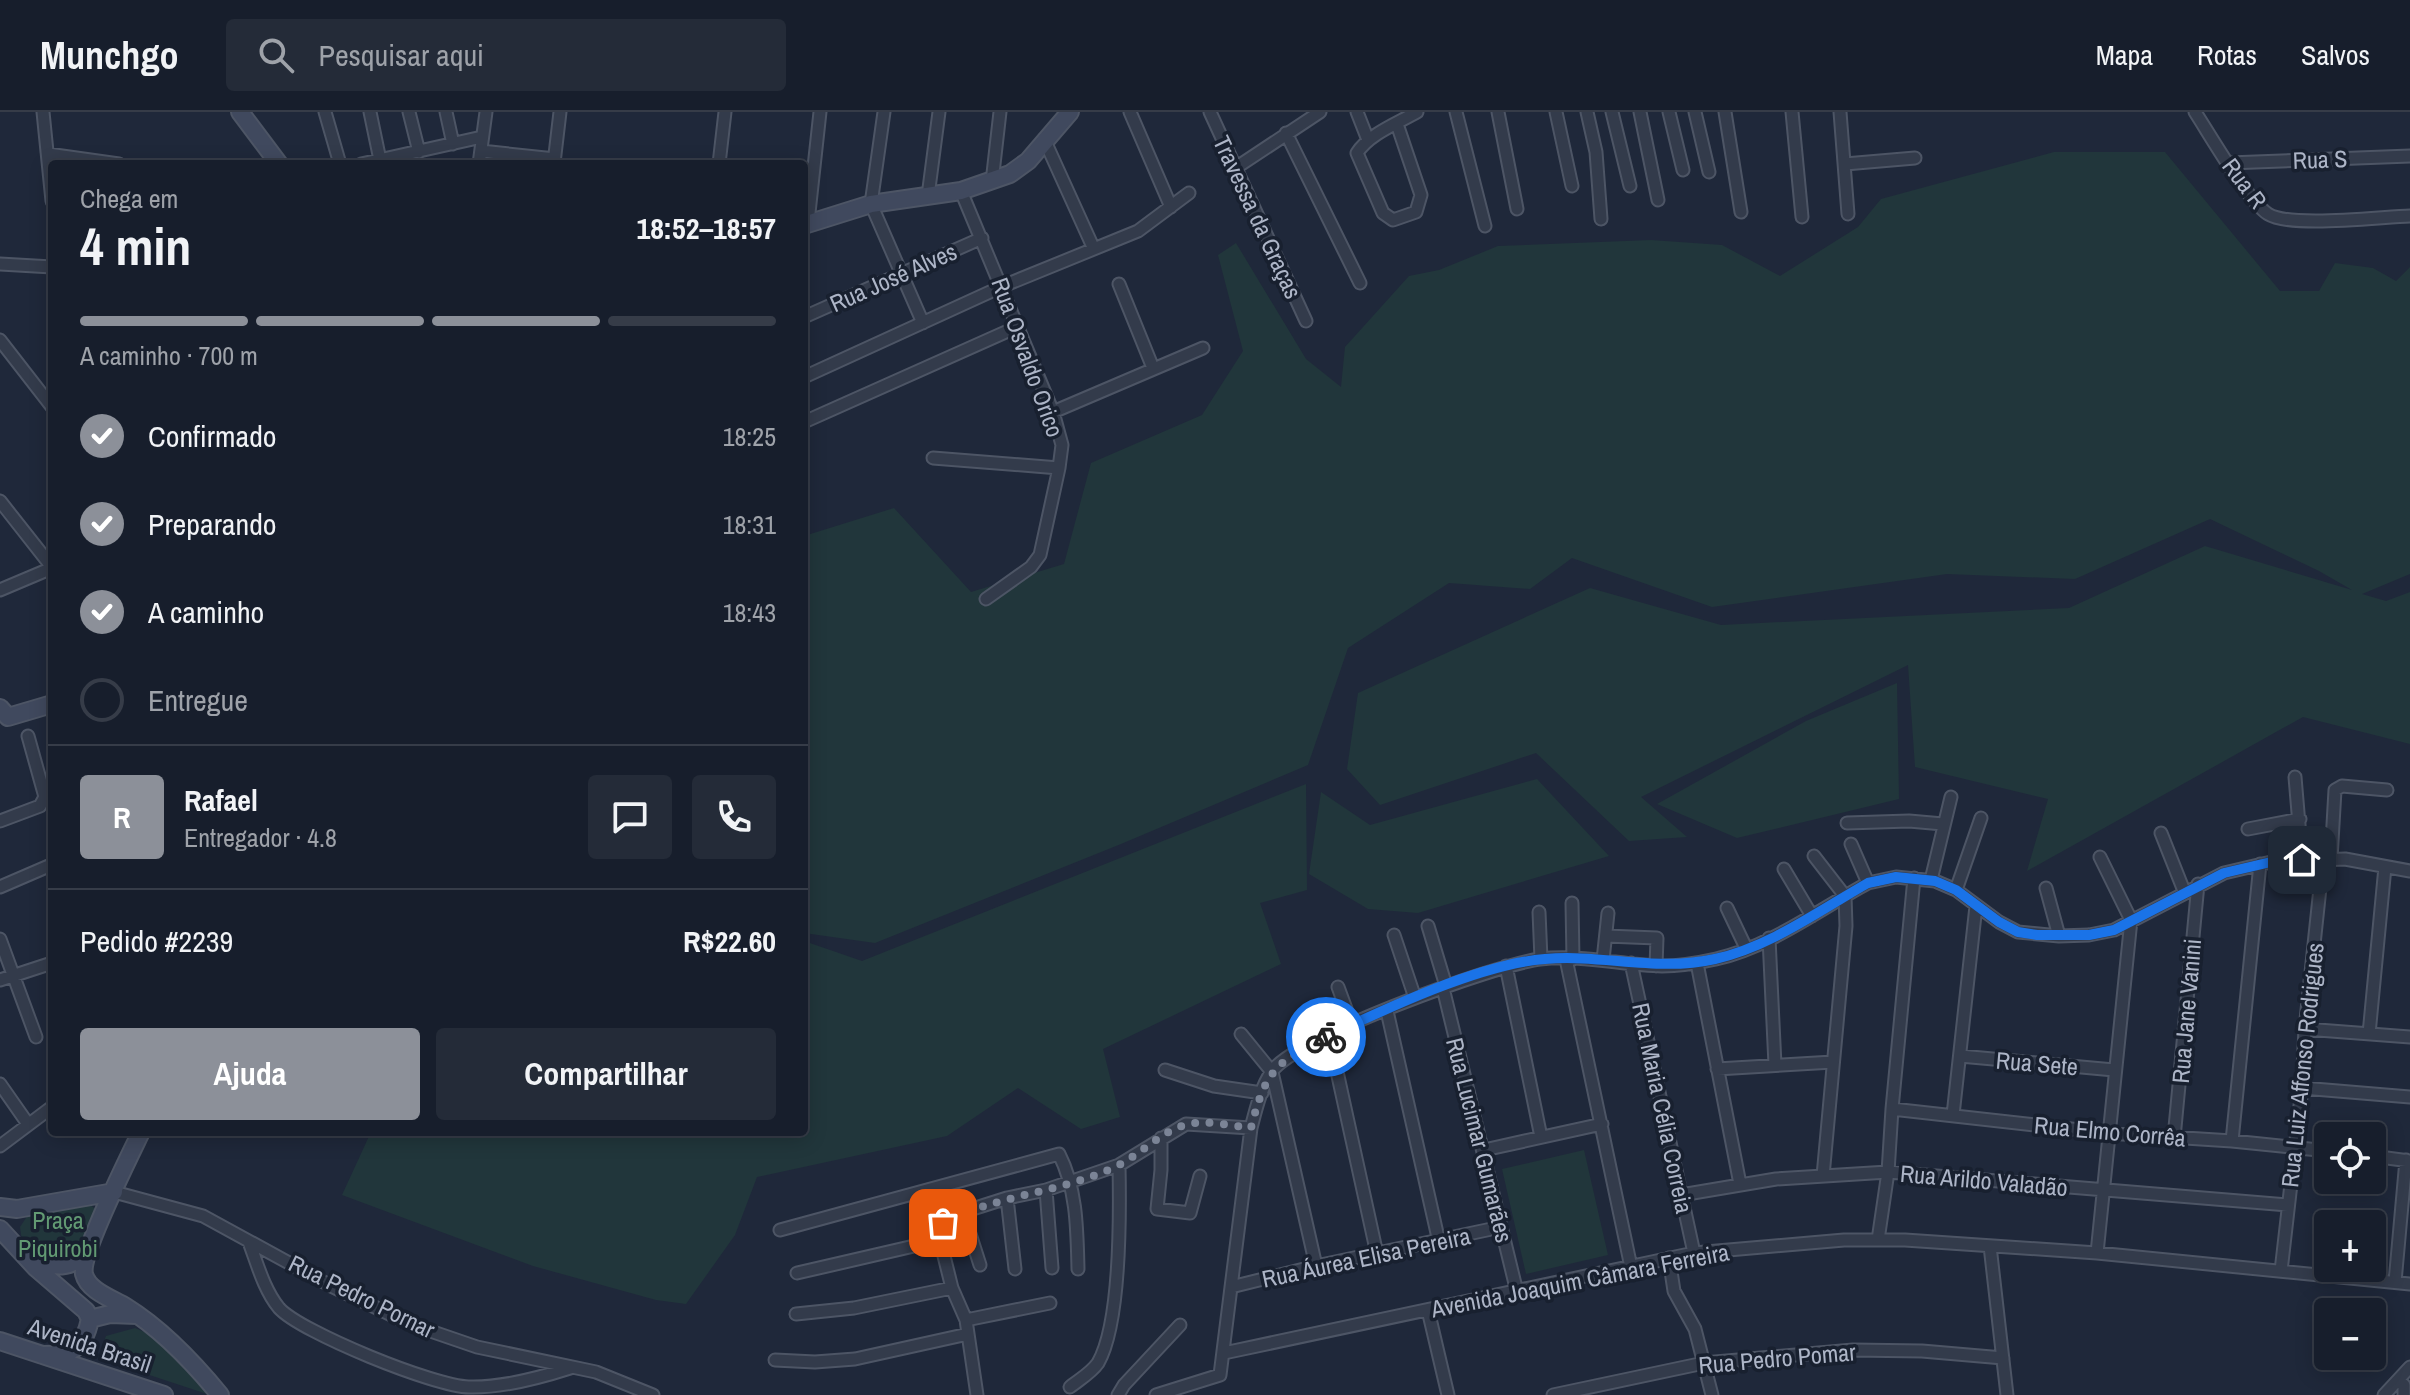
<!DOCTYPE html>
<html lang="pt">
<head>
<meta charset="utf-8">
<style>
	body { margin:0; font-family:"Archivo Narrow",sans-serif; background:#242b38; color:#f1f3f6; height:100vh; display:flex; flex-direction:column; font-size:30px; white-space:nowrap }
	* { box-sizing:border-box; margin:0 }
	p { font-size:26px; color:#9ea2a9 }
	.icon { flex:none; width:44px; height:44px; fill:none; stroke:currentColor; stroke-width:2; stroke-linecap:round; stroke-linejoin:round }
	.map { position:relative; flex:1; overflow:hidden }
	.sheet { position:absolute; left:48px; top:48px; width:760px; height:976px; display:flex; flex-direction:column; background:#171e2c; border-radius:8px; box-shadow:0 4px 20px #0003,0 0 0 2px #363c48 }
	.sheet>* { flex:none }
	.controls { position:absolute; left:2314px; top:1010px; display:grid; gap:16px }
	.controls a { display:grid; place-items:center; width:72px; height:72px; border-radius:8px; background:#171e2c; box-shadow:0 4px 20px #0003,0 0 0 2px #363c48; font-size:40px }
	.pin { position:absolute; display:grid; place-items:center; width:68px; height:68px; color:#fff; margin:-34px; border-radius:16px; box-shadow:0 4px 12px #0006 }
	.courier { position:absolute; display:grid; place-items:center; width:80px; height:80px; margin:-40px; border:6px solid #1a73e8; border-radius:50%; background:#fff; color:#222; box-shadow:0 2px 10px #0007 }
	.headline em { font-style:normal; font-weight:700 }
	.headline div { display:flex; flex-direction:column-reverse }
	.headline { display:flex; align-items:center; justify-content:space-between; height:136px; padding:0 32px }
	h1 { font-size:52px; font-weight:700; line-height:60px }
	.bar { display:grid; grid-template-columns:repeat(4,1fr); gap:12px 8px; align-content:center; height:96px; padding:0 32px }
	.bar i { height:10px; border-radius:6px; background:#363c48 }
	.bar .selected { background:#8c9099 }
	.bar p { grid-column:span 4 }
	.line { display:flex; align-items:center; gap:20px; padding:0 32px; border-top:2px solid #363c48 }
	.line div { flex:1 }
	.round { display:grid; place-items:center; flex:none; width:84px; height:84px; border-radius:8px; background:#242b38 }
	ol { padding:0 32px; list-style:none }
	li { display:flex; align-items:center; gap:24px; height:88px }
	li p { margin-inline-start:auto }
	li .icon { padding:8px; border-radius:50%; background:#8c9099; color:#fff; stroke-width:4 }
	li:last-child { color:#9ea2a9 }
	li i { width:44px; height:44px; border:4px solid #363c48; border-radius:50% }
	.cta { display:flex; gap:16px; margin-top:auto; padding:16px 32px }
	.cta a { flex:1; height:92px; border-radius:8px; background:#8c9099; color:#fff; font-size:32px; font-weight:700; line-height:92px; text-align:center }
	.cta a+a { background:#242b38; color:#f1f3f6 }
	header { display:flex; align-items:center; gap:48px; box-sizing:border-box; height:112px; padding:0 40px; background:#171e2c; border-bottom:2px solid #363c48 }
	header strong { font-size:38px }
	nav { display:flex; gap:44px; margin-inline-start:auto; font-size:28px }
	.search { width:560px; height:72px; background:#242b38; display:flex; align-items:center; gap:20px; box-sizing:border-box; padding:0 28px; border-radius:8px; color:#9ea2a9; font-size:30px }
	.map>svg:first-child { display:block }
	.green { fill:#21363b }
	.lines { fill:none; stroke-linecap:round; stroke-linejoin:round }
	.street-casing { stroke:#4d5565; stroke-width:15 }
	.secondary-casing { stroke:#4d5565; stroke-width:20 }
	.street { stroke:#333b4b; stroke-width:11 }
	.secondary { stroke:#40495e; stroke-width:16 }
	.done { stroke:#7b8496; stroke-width:8; stroke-dasharray:0 14.4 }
	.route { stroke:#1a73e8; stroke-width:10 }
	.labels { text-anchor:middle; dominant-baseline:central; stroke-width:7; stroke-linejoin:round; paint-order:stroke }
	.street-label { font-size:24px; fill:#adb5c7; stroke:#18202f }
	.park-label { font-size:24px; fill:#629a73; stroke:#18202f }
</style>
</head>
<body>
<header>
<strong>Munchgo</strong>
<div class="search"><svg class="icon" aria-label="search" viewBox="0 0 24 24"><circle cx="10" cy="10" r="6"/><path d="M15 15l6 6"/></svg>Pesquisar aqui</div>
<nav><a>Mapa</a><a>Rotas</a><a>Salvos</a></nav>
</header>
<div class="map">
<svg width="2410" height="1283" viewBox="0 0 2410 1283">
	<rect width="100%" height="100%" fill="#1f283a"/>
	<path class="green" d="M2054,40H2165L2280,179H2319L2335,151L2373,156L2396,169L2410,155V462L2362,482L2386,489L2410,480V632L2303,605L2027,759L2048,687L1915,655L1908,553L1641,685L1687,725L1629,729L1536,641L1380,693L1347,657L1358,581L1590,476L1721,513L2069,496L2205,434L2352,478L2319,459L2210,407L2075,467L1947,462L1712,495L1572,446L1530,477L1449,471L1348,536L1308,653L1121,732L875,831L804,821V424L894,396L971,480L1064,452L1091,351L1202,303L1243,239L1218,143L1236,131L1306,247L1341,275L1345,235L1409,164L1439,158L1498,134L1651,128L1722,133L1780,164L1858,115L1881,87Z
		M1897,571L1899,687L1737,726L1657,692L1806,609Z
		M1537,667L1609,744L1418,801L1368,797L1309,762L1321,680L1370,713Z
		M1306,672L1307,778L1260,791L1281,852L1103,937L1120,1005L1081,1017L1018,976L947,1024L757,1065L735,1123L686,1192L656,1188L533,1154L342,1083L371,1020H804V829L862,849Z
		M1584,1038L1608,1143L1526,1162L1502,1057Z
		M88,1090L98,1100L78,1144L47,1148L22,1129L20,1115L28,1103Z
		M135,1216L152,1223L210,1283L98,1246L106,1224Z"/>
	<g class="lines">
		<defs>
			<path id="street" d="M43,0L52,89
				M325,0L340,52
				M370,0L380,48
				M409,0L419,40
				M446,0L453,32
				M884,0L871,92L923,211
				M1130,0L1171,95
				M1210,0L1306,209
				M1357,0L1368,28
				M1456,0L1485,114
				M1498,0L1517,97
				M1556,0L1572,74
				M1587,0L1596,40L1601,107
				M1612,0L1630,74
				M1640,0L1658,88
				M1669,0L1683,58
				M1695,0L1709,60
				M1725,0L1741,100
				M1792,0L1802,105
				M1840,0L1848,102
				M2195,0C2210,23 2248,89 2268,102C2290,116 2379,105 2410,104
				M1397,12L1421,83L1416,100L1393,108L1383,101L1357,41C1369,22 1398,11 1417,0
				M1286,21L1360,171
				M1044,27L1093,135
				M481,39L555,47
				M48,42L119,52
				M554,51L560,0
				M2229,51L2410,44
				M361,52L482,25
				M479,52L486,0
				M719,52L725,0
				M1845,52L1915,46
				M1237,55L1320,0
				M992,70L1000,0
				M961,79L1053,300L1062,333L1059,356L1040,443L1031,455L986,487
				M928,84L939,0
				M808,110L820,0
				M0,152L52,155
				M1119,172L1153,256
				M804,205L982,126
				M0,228L52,295
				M804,265L1003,174L1138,119L1189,81
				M1053,300L1203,236
				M804,310L1019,214
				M933,346L1059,356
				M0,389L52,455
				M0,478L52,456
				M2295,665L2302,748
				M0,709L40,694L45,685L28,624
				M1847,711L1909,709L1943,712
				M2248,717L2300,707
				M2161,721L2184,779
				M1851,732L1868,771
				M1814,744L1845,784L1846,814L1823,1064
				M2331,747L2335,678L2342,674L2387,678
				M1784,757L1812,804
				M1931,768L1951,685
				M0,775L51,753
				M2046,776L2059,824
				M1956,778L1981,706
				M1572,791L1573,847
				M1727,796L1746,836
				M1539,800L1541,847
				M1428,814L1446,874
				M1394,823L1415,886
				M1606,824L1657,826L1656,854
				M1769,826L1775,953
				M0,827L36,925
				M1566,847L1631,1155
				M1603,848L1608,801
				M1631,851L1694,1141
				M1697,851L1740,1072
				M1506,854L1541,1025
				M0,868L52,851
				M1338,875L1352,913
				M1443,876L1517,1180
				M1387,899L1439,1130
				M2305,917L2410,925
				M1241,922L1272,960L1316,1154
				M2369,922L2385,755
				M1329,923L1377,1142
				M1960,944L2114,958
				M1717,957L1833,950
				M1165,958L1214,974L1262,981
				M0,972L28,1012
				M2302,976L2410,985
				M1892,997L2107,1021L2232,1029L2328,1039
				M1953,1003L1976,794
				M1161,1026V1058L1157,1097L1190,1101L1200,1064
				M2174,1026L2198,772
				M2232,1029L2260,752
				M0,1034L52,995
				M1484,1038L1602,1012
				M2372,1044L2410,1049
				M1046,1078L1052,1156
				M114,1080L203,1104L331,1174L410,1212L477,1235L596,1260L653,1283
				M1681,1083L1776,1067L1888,1060L2288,1093
				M1007,1086L1015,1157
				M963,1100L980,1153
				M780,1118L1059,1042C1077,1077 1077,1118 1078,1157
				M1878,1128L1888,1060L1892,997L1914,766
				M249,1130C257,1151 264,1178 279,1196C300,1220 436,1275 469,1275C502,1276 539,1266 570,1256
				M1990,1134L2007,1283
				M2097,1141L2131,808L2100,745
				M1669,1146L1674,1179L1695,1217L1712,1283
				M2281,1159L2302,976L2305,917L2323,748
				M797,1161L940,1128
				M2395,1170L2406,1048
				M1231,1175L1316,1154L1501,1115
				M1428,1198L1448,1283
				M796,1202L854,1196L952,1176
				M966,1208L1050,1191
				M1224,1241L1694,1141L1844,1128H1905L2097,1141L2410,1172
				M775,1248L815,1250L855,1247L968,1222
				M2399,1269L2404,1273V1283
				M1070,1275C1080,1267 1091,1261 1098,1251C1121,1211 1120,1101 1119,1053
				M977,1283L966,1208L952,1176L940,1128L939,1118L943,1111L963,1100L1007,1086L1046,1078L1119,1053L1186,1012L1251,1016
				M1118,1283L1124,1273L1180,1213
				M1156,1283L1220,1263L1251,1016C1256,997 1261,975 1272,959C1297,925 1494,853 1540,847C1581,842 1621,853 1662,854C1680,854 1698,851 1716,847C1770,835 1820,797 1868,771L1896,765L1935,769L1956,778L1999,810L2018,820L2059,824L2089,823L2114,818L2224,761L2271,750L2345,747L2410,759
				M1553,1283L1704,1251L1853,1238L1922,1239L2003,1246
				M2384,1283L2410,1255"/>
			<path id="secondary" d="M240,0L279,52
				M804,113L871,92L961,79L1010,62L1028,49L1070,0
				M0,596L8,605L52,592
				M141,1020C130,1043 80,1143 84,1162C88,1179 113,1187 126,1195C163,1218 193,1250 220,1283
				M0,1095L17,1097L114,1080
				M0,1117L36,1156L86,1199L90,1207C84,1238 70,1243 42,1243
				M31,1146C53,1156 73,1159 87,1137
				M90,1207L110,1202L137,1203
				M0,1229L164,1283"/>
		</defs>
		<use href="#street" class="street-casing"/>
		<use href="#secondary" class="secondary-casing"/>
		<use href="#street" class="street"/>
		<use href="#secondary" class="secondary"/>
	</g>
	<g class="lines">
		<path class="done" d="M943,1111C998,1082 1063,1081 1119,1053C1142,1041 1164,1017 1189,1012C1207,1008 1232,1014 1251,1016C1265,960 1275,950 1326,925"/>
		<path class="route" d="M1326,925C1385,897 1480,852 1545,847C1603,842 1657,860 1715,847C1770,835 1820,798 1868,771L1896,765L1935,769L1956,778L1999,810L2018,820L2037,823H2089L2114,818L2224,761L2271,750L2302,748"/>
	</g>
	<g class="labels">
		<g class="street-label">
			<text transform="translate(2320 47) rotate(-2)">Rua S</text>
			<text transform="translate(2245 71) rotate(53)">Rua R</text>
			<text transform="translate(1258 105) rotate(65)">Travessa da Graças</text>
			<text transform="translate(893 165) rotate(-24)">Rua José Alves</text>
			<text transform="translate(1028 245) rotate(70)">Rua Osvaldo Orico</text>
			<text transform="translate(2186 899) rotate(-85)">Rua Jane Vanini</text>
			<text transform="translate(2037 951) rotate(5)">Rua Sete</text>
			<text transform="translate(2302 953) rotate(-84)">Rua Luiz Affonso Rodrigues</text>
			<text transform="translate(1663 996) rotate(78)">Rua Maria Célia Correia</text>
			<text transform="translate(2110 1019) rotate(5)">Rua Elmo Corrêa</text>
			<text transform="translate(1480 1028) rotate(76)">Rua Lucimar Gumarães</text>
			<text transform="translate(1984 1068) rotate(5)">Rua Arildo Valadão</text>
			<text transform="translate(1366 1145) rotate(-12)">Rua Áurea Elisa Pereira</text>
			<text transform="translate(1580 1168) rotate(-11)">Avenida Joaquim Câmara Ferreira</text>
			<text transform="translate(362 1184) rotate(26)">Rua Pedro Pornar</text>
			<text transform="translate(90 1233) rotate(18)">Avenida Brasil</text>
			<text transform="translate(1777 1246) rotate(-5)">Rua Pedro Pomar</text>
		</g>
		<g class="park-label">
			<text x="58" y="1108">Praça<tspan x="58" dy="28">Piquirobi</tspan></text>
		</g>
	</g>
</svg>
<div class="controls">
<a><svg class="icon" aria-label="locate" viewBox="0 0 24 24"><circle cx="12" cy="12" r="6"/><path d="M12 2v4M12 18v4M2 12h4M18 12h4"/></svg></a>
<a>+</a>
<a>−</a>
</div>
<div class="pin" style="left:943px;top:1111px;background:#ea580c"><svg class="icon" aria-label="bag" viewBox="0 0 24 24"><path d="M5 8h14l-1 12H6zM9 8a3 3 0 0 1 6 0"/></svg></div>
<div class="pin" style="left:2302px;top:748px;background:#1f2937"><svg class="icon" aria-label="home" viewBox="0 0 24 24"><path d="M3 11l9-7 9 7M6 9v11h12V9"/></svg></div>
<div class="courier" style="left:1326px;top:925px"><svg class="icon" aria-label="bike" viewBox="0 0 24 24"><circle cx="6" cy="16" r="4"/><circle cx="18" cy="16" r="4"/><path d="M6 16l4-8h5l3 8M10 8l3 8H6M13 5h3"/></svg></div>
<section class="sheet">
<div class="headline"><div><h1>4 min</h1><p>Chega em</p></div><em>18:52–18:57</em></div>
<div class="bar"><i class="selected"></i><i class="selected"></i><i class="selected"></i><i></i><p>A caminho · 700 m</p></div>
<ol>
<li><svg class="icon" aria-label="check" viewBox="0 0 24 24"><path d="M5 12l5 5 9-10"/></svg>Confirmado<p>18:25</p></li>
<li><svg class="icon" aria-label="check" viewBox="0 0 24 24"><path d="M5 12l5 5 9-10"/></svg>Preparando<p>18:31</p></li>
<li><svg class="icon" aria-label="check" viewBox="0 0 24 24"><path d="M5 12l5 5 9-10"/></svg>A caminho<p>18:43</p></li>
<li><i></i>Entregue</li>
</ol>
<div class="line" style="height:144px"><b class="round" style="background:#8c9099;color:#fff">R</b><div><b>Rafael</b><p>Entregador · 4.8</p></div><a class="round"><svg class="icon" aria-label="chat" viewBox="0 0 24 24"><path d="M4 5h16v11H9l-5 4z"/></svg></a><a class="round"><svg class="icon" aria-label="phone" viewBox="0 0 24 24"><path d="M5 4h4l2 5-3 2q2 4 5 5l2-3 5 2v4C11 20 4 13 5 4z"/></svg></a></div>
<div class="line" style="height:104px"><div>Pedido #2239</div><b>R$22.60</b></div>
<div class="cta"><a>Ajuda</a><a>Compartilhar</a></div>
</section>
</div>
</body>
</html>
